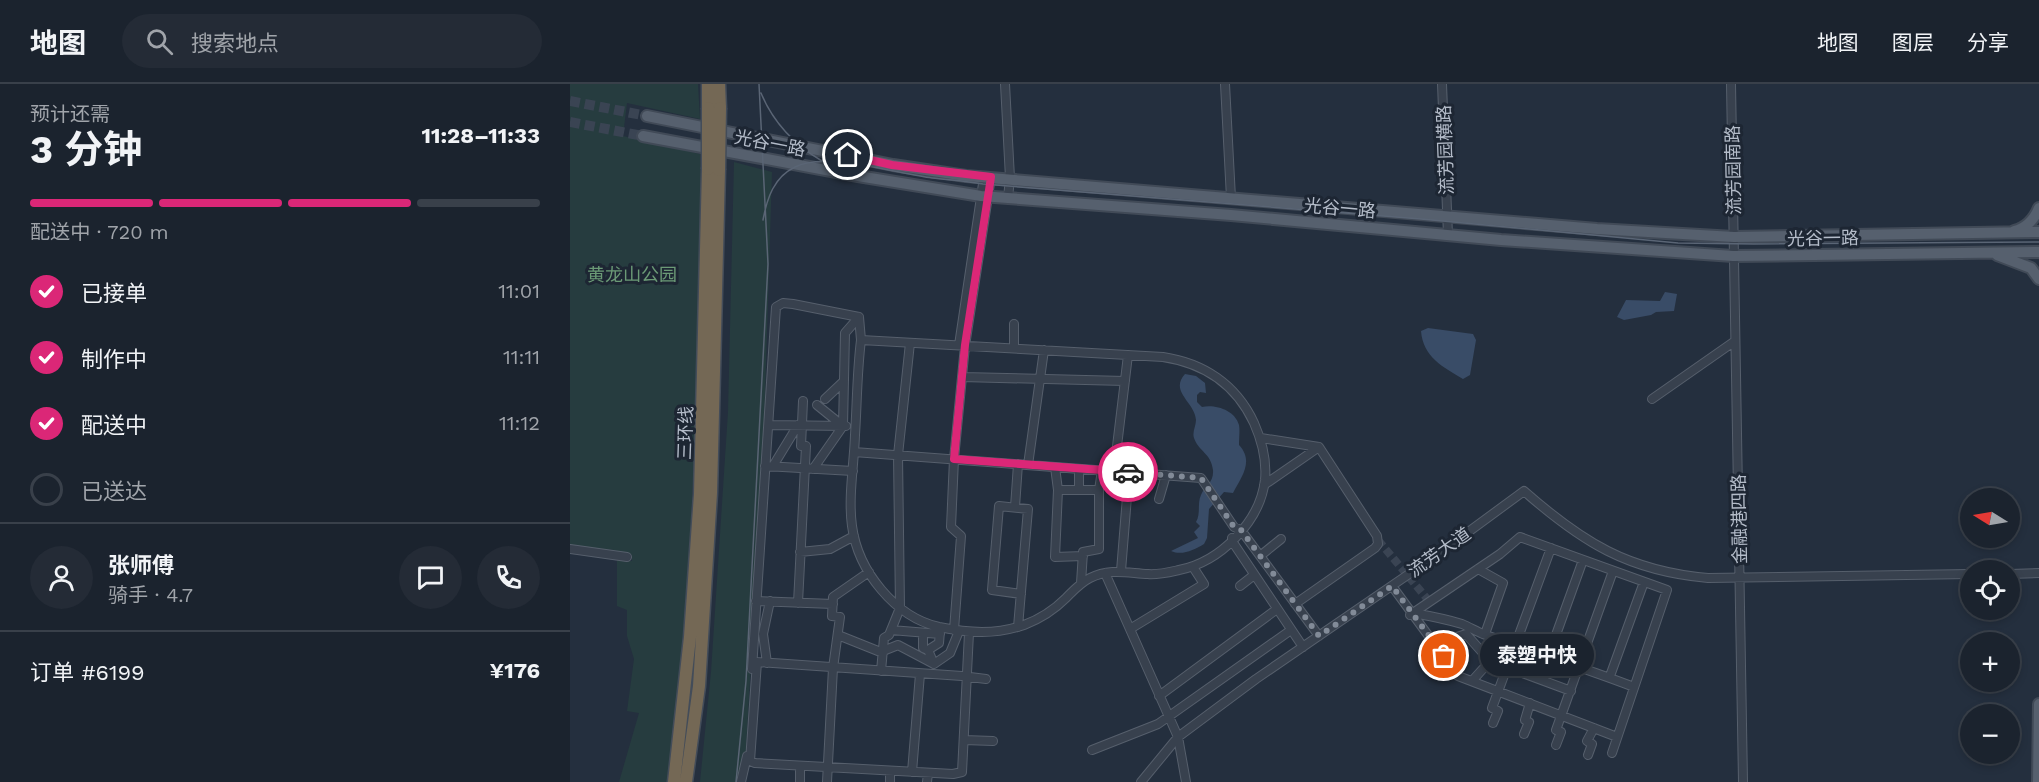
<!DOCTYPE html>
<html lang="zh">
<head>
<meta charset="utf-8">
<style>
	body { margin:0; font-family:"Work Sans","Noto Sans SC",sans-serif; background:#242b36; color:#f1f3f6; height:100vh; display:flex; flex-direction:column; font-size:22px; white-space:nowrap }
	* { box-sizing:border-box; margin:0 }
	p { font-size:20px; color:#a0a4aa }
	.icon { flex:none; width:33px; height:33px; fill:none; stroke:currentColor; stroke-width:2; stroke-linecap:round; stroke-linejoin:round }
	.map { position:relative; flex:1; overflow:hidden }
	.details { display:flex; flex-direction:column; background:#1b232e; width:570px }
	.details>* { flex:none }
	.needle { width:39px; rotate:281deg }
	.fabs { position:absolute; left:1390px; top:404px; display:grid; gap:12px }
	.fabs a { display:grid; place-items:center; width:60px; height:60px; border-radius:50%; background:#1b232e; box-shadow:0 3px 9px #0003,0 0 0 2px #39404a; font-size:30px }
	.pin { position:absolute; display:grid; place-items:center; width:51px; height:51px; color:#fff; margin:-26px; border:3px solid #fff; border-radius:50%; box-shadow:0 2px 6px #0007 }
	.courier { position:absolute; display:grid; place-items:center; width:60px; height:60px; margin:-30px; border:4px solid #db2777; border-radius:50%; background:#fff; color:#222; box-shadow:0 2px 8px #0007 }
	.bubble { position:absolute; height:42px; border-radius:21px; background:#1b232e; box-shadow:0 3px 9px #0003,0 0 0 2px #39404a; font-size:20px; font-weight:700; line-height:42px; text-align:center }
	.overview em { font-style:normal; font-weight:700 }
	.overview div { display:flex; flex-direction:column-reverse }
	.overview { display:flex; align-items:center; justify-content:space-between; height:102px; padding:0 30px }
	h1 { font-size:39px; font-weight:700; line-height:45px }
	.bar { display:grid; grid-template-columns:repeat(4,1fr); gap:9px 6px; align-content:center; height:72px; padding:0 30px }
	.bar i { height:8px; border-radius:4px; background:#39404a }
	.bar .selected { background:#db2777 }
	.bar p { grid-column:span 4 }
	.line { display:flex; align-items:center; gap:15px; padding:0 30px; border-top:2px solid #39404a }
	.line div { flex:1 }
	.round { display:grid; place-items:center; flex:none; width:63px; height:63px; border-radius:32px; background:#242b36 }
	ol { padding:0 30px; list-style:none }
	li { display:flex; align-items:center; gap:18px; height:66px }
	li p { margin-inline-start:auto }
	li .icon { padding:6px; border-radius:50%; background:#db2777; color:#fff; stroke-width:4 }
	li:last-child { color:#a0a4aa }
	li i { width:33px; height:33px; border:3px solid #39404a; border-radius:50% }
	header { display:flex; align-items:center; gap:36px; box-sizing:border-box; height:84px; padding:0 30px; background:#1b232e; border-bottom:2px solid #39404a }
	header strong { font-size:28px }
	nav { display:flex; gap:33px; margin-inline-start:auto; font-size:21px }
	.search { width:420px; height:54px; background:#242b36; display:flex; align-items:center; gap:15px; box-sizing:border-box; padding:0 21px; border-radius:33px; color:#a0a4aa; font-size:22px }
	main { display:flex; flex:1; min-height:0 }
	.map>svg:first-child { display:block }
	.green { fill:#263c3f }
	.water { fill:#394c67 }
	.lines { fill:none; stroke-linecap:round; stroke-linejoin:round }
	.minor-tunnel { stroke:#3a4453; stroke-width:8; stroke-dasharray:8 4; stroke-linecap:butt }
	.major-tunnel { stroke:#3a4453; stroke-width:10; stroke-dasharray:10 5; stroke-linecap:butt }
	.minor-casing { stroke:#565f6c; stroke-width:10 }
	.major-casing { stroke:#414a57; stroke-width:14 }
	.highway-casing { stroke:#434c59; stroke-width:15 }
	.minor { stroke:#38414e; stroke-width:8 }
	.major { stroke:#56606e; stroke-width:10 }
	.highway { stroke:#746855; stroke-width:12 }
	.tram { stroke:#5a6575; stroke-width:1.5 }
	.highway-bridge-casing { stroke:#434c59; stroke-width:15; stroke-linecap:butt }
	.highway-bridge { stroke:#746855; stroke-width:12 }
	.done { stroke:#828b98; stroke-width:6; stroke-dasharray:0 10.8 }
	.route { stroke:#db2777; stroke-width:8 }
	.labels { text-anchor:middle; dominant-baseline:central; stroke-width:6; stroke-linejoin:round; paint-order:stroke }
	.street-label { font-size:18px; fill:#b4bcc9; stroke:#1d2633 }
	.park-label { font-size:18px; fill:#6b9a76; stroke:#1d2633 }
</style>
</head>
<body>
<header>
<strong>地图</strong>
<div class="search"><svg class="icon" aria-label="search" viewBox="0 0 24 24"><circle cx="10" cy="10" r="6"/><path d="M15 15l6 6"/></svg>搜索地点</div>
<nav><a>地图</a><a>图层</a><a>分享</a></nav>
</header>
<main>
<section class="details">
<div class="overview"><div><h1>3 分钟</h1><p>预计还需</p></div><em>11:28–11:33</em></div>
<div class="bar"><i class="selected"></i><i class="selected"></i><i class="selected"></i><i></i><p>配送中 · 720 m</p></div>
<ol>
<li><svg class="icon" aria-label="check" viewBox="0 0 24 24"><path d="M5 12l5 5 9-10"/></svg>已接单<p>11:01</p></li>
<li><svg class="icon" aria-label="check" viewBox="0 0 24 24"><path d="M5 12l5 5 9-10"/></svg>制作中<p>11:11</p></li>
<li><svg class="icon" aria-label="check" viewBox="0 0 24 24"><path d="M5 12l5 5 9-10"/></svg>配送中<p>11:12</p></li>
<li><i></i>已送达</li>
</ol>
<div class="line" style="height:108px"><a class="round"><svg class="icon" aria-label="person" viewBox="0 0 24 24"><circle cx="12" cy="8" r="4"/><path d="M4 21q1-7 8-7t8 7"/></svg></a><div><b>张师傅</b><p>骑手 · 4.7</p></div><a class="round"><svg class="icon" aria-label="chat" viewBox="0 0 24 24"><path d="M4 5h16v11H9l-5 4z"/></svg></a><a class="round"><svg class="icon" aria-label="phone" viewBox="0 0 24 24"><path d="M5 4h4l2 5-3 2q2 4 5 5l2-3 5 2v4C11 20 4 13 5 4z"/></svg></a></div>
<div class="line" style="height:78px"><div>订单 #6199</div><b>¥176</b></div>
</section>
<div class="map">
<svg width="1469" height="698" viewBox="0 0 1469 698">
	<rect width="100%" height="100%" fill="#242f3e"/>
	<path class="green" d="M0,0H128L130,35L57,19L53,52L130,70C134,156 129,243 126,330C121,452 114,576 98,698H49L69,629L57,627L64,575L57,552V526L47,522V475L62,477V471L44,466L0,462Z
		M164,78L202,88L193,377L174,698H130L141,588L158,328Z"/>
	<path class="water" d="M1095,208L1107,210L1104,227L1086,228L1081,231L1054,236L1047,233L1056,216L1090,217Z
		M858,244L903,250L906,256L900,291L893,295C873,283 853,273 851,247Z
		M615,290L626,292L635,299L636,309L630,308L627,311V318L632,323C645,320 665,326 669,341C670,346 669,354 669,361C684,377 672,392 663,409L654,408L639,425L637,454L634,460C624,466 612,472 601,467L628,454L624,448L630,442L626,438C631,430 627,419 631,411C635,401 644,399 643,386C641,369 629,368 624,354C622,348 626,342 626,336C625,318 599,308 615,290Z"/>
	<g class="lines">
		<path class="minor-tunnel" d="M808,456L859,517"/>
		<path class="major-tunnel" d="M0,17L77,32
			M0,38L73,52"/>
		<defs>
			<path id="minor" d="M435,0L440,94L438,114
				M655,0L661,114
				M872,0L878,151
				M1161,0L1173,698
				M289,233L291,256
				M444,240V264
				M291,256L593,273C633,279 666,300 684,339C692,357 697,375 695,396C690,438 650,478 609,486C600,488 588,491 578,490C557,489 540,484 520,494C510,499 504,506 496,514C484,526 470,535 454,541C425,551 399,549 369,543C325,533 288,487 282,442C278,413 284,381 285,351C287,320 287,288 291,256Z
				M389,261L414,93
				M392,293L555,297
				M255,315L273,298
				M1082,315L1165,257
				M247,321L273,342
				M199,341L276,342
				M691,354L749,363L807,452L808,460L805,464L725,520
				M284,368L631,394L664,443L671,446L749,552
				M458,381L474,266
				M195,382L283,387
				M203,382L228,341
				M485,383L488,406L485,473L513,472
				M243,385L273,342L275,249L289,233
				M509,385V406
				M544,387L558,271
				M694,401L749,363
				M488,406H529
				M589,415L596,391
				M445,423L448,380
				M662,454V457L733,563
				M0,465L57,473
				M230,468L260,465L284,452
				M690,472L711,455
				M908,485L933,499L915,550
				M551,487L559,388
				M535,489L608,653L616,698
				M1440,490L1469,489
				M511,499L513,468L529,465V406L532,386
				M670,502L684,491
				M822,502L888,592L1047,653
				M186,517L263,520
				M228,519L236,362H231L233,317
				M843,529C860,532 876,535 892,540C899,543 906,547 913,550C963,568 1015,584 1064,603
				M840,531L930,470L950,453L1097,506L1042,669
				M448,543L458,425L429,422L422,506L451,510
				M560,545L634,500L623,483
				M321,546L370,550
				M384,546L391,452L381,443L384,375L395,262L421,93
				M399,549L392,688L383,690L185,679L180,677L187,578L392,592C400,593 408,594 416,595
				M353,550V564L358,566L364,580
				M268,551L313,569
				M865,560L896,550L920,577L1001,607
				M358,566L369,559L370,547
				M313,567L328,561L364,580L380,569L389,547
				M978,573L1013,476
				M197,579L193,550L200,517
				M182,585L206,223L213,219L223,220L289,233
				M311,587L314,554L319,551L330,524L328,371L340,259
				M1040,592L1074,498
				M902,597L920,577
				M589,612L707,525
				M923,639L928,627L922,624L981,464
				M954,650L959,638L955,636L960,619
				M394,656L423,657
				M986,661L991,648L986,646L1043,487
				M522,666L588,640L721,546
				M1018,671L1022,660L1017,657L1024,644
				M342,688L350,590
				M171,698L177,672
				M230,698V682
				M257,698L263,584L270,533L262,532L263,513L299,488
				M320,698V687
				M357,698L358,689
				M571,698L608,653L686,595L871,468L954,407C1012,458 1058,487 1138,494L1401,490"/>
			<path id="major" d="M77,32L323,81L396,92L1027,145L1164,153L1469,148
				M73,52L288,92L411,112L661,131L931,156L1163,172L1469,168
				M1444,147C1457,144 1464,136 1469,124
				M1427,171L1461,184L1469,195
				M1468,698L1469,620"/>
			<path id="highway" d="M138,0V24
				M149,0L150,24
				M104,698L120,553L130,410L138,85
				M116,698L129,602L141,409L149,86"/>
		</defs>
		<use href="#minor" class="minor-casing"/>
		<use href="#major" class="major-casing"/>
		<use href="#highway" class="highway-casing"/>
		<use href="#minor" class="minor"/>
		<use href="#major" class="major"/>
		<use href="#highway" class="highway"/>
		<path class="tram" d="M191,9C203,38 225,61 252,77
			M193,136C197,114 204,93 225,83C255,67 328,90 362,94C379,96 396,97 413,100L851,135L1108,159L1184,160L1469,158
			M166,698L176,597L198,180L189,0"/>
		<defs>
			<path id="highway-bridge" d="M138,24V85
				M149,86L150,24"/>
		</defs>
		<use href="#highway-bridge" class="highway-bridge-casing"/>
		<use href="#highway-bridge" class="highway-bridge"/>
	</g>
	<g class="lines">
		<path class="done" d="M558,388L631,394L664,443L671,446L749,552L822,502L874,572"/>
		<path class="route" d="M278,71L322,81L421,93L395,261L384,375L558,388"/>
	</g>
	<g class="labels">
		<g class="street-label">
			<text transform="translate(200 59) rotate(11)">光谷一路</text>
			<text transform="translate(875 66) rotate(-92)">流芳园横路</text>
			<text transform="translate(1163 86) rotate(-91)">流芳园南路</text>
			<text transform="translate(770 124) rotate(5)">光谷一路</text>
			<text transform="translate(1253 154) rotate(-1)">光谷一路</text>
			<text transform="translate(115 349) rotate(-88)">三环线</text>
			<text transform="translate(1169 435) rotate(-91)">金融港四路</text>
			<text transform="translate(869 468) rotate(-35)">流芳大道</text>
		</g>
		<g class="park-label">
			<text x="62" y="190">黄龙山公园</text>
		</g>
	</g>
</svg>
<div class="fabs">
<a><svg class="needle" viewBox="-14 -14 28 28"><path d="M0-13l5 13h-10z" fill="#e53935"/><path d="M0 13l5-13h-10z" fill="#a0a4aa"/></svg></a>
<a><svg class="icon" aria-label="locate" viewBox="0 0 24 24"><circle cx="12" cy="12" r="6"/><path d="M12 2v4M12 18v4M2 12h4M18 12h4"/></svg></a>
<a>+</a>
<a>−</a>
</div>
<div class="pin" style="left:874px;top:572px;background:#ea580c"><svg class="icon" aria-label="bag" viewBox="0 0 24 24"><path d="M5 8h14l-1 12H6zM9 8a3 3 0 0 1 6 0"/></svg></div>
<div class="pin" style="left:278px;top:71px;background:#1f2937"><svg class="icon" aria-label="home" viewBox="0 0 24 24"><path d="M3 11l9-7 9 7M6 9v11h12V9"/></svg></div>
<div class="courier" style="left:558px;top:388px"><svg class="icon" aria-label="car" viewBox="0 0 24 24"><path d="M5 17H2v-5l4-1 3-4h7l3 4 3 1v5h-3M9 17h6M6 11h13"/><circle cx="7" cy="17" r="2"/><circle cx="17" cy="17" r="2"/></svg></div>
<div class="bubble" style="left:910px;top:550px;width:114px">泰塑中快</div>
</div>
</main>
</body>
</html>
